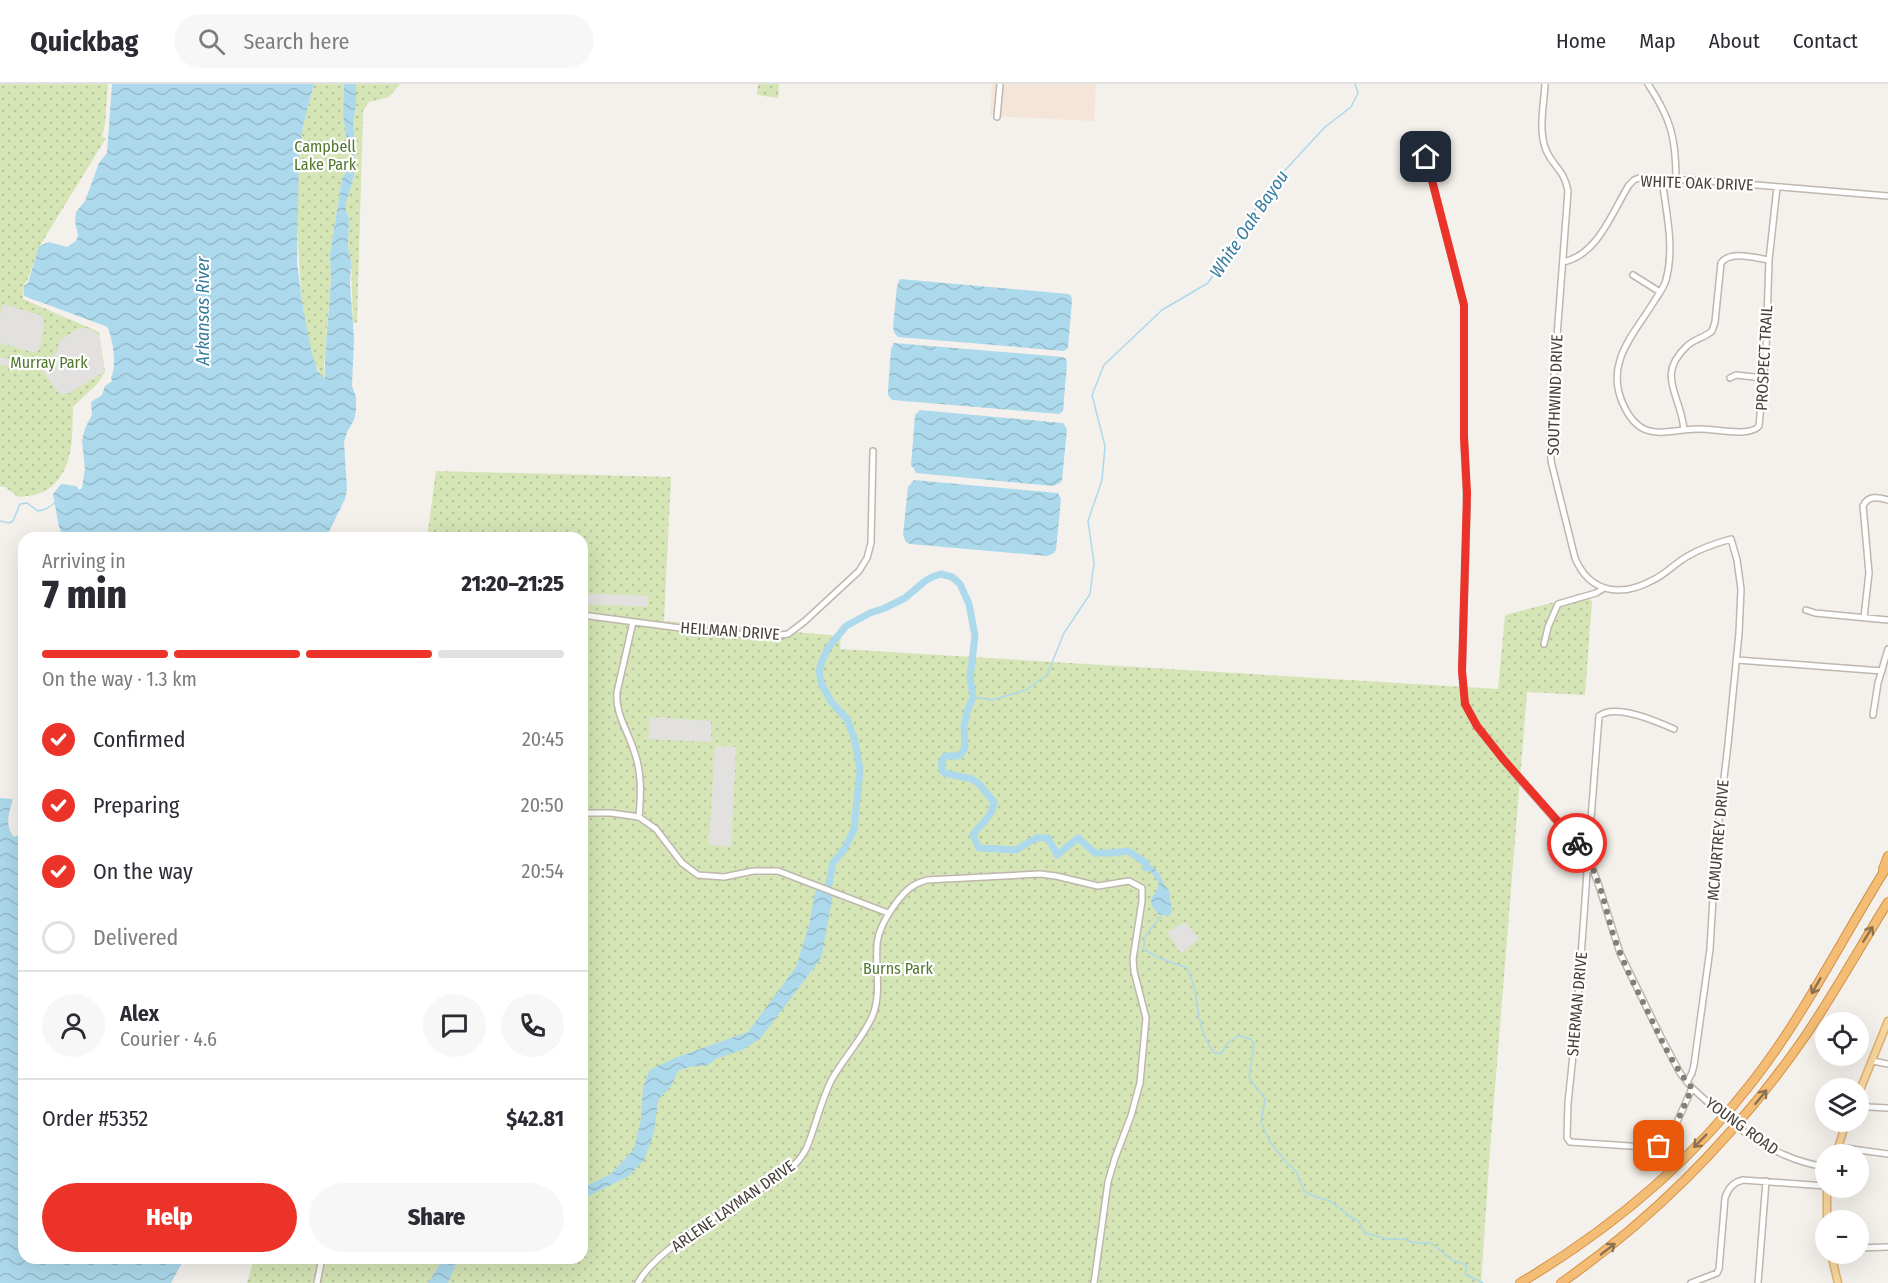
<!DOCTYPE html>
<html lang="en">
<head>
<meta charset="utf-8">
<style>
	body { margin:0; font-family:"Fira Sans Condensed",sans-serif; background:#f7f7f7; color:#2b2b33; height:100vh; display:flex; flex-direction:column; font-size:22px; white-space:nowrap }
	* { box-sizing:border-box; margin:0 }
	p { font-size:20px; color:#7c7c81 }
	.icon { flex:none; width:33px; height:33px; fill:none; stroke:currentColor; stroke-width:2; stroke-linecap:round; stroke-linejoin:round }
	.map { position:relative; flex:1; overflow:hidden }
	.sheet { position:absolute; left:18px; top:448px; width:570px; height:732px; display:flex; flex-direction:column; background:#fff; border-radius:18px; box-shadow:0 6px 24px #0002 }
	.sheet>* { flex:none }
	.controls { position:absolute; left:1815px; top:928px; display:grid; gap:12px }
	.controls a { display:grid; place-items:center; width:54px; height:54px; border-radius:50%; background:#fff; box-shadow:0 6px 24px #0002; font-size:30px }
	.pin { position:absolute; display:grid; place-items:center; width:51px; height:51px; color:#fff; margin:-26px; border-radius:12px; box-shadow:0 3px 9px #0006 }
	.courier { position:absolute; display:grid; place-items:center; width:60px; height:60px; margin:-30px; border:4px solid #ec332a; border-radius:50%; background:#fff; color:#222; box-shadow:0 2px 8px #0007 }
	.headline em { font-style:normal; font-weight:800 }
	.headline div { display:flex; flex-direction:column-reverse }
	.headline { display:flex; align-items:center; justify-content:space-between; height:102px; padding:0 24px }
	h1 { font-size:39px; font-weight:800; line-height:45px }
	.bar { display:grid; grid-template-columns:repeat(4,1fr); gap:9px 6px; align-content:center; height:72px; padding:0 24px }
	.bar i { height:8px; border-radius:4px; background:#e1e1e2 }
	.bar .on { background:#ec332a }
	.bar p { grid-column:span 4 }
	.line { display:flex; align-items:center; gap:15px; padding:0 24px; border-top:2px solid #e1e1e2 }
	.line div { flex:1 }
	.round { display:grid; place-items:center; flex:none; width:63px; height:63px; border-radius:32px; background:#f7f7f7 }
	ol { padding:0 24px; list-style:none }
	li { display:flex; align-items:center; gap:18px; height:66px }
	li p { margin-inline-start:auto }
	li .icon { padding:6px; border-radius:50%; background:#ec332a; color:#fff; stroke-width:4 }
	li:last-child { color:#7c7c81 }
	li i { width:33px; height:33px; border:3px solid #e1e1e2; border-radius:50% }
	.primary-button { display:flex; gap:12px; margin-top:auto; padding:12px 24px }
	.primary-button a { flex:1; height:69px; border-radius:36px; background:#ec332a; color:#fff; font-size:24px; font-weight:800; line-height:69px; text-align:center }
	.primary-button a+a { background:#f7f7f7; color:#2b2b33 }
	header { display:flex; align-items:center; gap:36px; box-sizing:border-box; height:84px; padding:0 30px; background:#fff; border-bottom:2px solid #e1e1e2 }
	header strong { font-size:28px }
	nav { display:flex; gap:33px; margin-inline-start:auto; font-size:21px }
	.search { width:420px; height:54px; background:#f7f7f7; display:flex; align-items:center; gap:15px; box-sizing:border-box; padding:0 21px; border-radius:33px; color:#7c7c81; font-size:22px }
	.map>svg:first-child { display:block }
	.commercial { fill:#f4e5d8 }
	.park { fill:url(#park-dots) }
	.parking { fill:#e3e1df }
	.water { fill:url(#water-waves) }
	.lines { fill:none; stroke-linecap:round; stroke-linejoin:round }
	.stream { stroke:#acd9ec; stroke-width:1.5 }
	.river { stroke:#acd9ec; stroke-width:7 }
	.minor-casing { stroke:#bfb7ae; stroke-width:8 }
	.major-casing { stroke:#ddb170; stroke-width:9 }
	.highway-casing { stroke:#d49045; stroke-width:10 }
	.minor { stroke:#fff; stroke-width:5 }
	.major { stroke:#f8d6a0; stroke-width:6 }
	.highway { stroke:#f4bd75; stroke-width:8 }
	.minor-bridge-casing { stroke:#bfb7ae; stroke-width:8; stroke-linecap:butt }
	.minor-bridge { stroke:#fff; stroke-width:5 }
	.oneway { stroke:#8d7251 }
	.done { stroke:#847e77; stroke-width:6; stroke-dasharray:0 10.8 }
	.route { stroke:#ec332a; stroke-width:8 }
	.labels { text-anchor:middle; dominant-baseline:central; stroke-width:4.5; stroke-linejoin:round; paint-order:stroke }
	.park-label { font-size:16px; fill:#52772f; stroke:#fff }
	.street-label { font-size:16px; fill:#484039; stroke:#fff }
	.water-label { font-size:18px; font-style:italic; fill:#347c9e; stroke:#fff }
</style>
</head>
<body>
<header>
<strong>Quickbag</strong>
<div class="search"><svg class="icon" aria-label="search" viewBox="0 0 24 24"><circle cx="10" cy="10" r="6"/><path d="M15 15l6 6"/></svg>Search here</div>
<nav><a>Home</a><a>Map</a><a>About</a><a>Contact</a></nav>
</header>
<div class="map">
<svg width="1888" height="1199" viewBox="0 0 1888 1199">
	<defs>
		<pattern id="park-dots" width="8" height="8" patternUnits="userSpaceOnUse" patternTransform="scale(1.5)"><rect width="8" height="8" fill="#d5e5b6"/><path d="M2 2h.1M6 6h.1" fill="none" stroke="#b8c69d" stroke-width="1.8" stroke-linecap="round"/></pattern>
		<pattern id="water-waves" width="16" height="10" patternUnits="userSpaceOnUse" patternTransform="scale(1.5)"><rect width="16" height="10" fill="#acd9ec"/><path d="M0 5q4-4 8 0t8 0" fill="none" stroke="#96bbcb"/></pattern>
	</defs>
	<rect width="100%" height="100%" fill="#f4f0eb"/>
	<path class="commercial" d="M992,0H1096L1094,37L990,32Z"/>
	<path class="park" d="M0,0H108L105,40L102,53L106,54L39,163C35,173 30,194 24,201L23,215L99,248L105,288L97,300L73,323C72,353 75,389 45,407C38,411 26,412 18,413L5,403L0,402Z
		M314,0H344L343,29L346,53L350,62L351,71L349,82L342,95L330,170L331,197L324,282L325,295C295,270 296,108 299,67C301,44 309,22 314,0Z
		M356,0H400L389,13L369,18L363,27L357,239H353L351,178L348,163L349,135L346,127V119L354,92L355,57L353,39L356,20Z
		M758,0H779L778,14L757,11Z
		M436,387L671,393L664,537L841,552L840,565L1498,605L1505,531L1566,515L1579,509L1592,517L1585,611L1527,608L1490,1065L1481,1199H247L254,1175L582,1174V454H427Z"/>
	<path class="parking" d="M3,220L40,231L43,234L44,241L40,263L38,267L32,268L0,259V231Z
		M79,244H85L94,247L100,254L104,287L101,290L69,309L61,310L54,304L41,284L42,278L56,270L60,256Z
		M0,273L30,281L25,287L0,280Z
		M582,509L648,512V523L582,520Z
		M650,633L711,637V658L648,655Z
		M715,662L736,663L731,763L709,761Z
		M1186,838L1199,855L1181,869L1167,848Z"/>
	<path class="water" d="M112,0H314L303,42L299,67L297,179L303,224L311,266L317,286L325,295V274L331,197L330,170L342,95L349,82L351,71L350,62L346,53L343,29L344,0H356V20L353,39L355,57L354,92L346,119V127L349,135L348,163L351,178L350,199L354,255L352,302L356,313V327L354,336L347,348L344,358L347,405L345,415L326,454H64L59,443L53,410L61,400L76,402L79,406L82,404L85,385L82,357L85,344L92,331L91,318L102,311L105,302L112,297L111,294C117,281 113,257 108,244L105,242L24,212V202L28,199L39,162L49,158L67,163L76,157L78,152L75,137L76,128L85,117L99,79L107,69Z
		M900,195L1069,210L1071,212L1072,217L1068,264L1064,267L898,253L894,248L893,242L897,202Z
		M894,259L1063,273L1066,275L1067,280L1063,327L1059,330L892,316L888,311V306L891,265Z
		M920,326L1063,339L1067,345L1062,396L1060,399L1053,402L916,389L913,383L911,382L915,331Z
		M914,396L1058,409L1061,415L1056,466L1054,469L1047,472L910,460L906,458L903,451L908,403Z
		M0,714L13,715C9,729 4,741 14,753L24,748V1174L184,1175L171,1199H0Z
		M1146,779C1164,787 1158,796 1169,806L1172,828L1169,832L1158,830L1152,822L1151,815L1158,804L1159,799L1151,788L1141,786Z
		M816,804L833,810L822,870L819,877L760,955L742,966L715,975L709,981L689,983L678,987L671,1002L658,1016L654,1048L644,1076L629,1092L582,1115V1104L611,1090L634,1065L641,1035L643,1003L649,987L655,983L680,972L748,948L796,883L809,841Z
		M443,1175H468L456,1180L448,1199H428Z"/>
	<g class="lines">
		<path class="stream" d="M0,437L9,439L13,437L20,420L27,419L38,427L46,425L55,419
			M973,613L992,616L1026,606L1047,591L1064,549L1090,510L1094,479L1088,437L1102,396L1105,362L1092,311L1104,281L1162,226L1208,199L1252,130L1276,96L1325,43L1351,23L1358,9L1355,0
			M1161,832L1146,851L1143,865L1157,873L1187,884C1190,892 1194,899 1195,907C1199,931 1199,948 1214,969L1221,970L1227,960L1238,952L1251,955L1254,960L1249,994L1265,1015L1261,1038L1270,1058L1287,1079L1296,1087L1304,1107L1313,1112L1330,1117L1348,1131L1359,1138L1365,1149L1388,1155H1404L1414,1159H1431L1452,1176L1467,1181L1465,1190L1483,1199"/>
		<path class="river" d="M828,805L833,779L845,764L854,745L860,686L855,657L847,635L832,619L821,599L819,587L822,577L828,564L846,542L870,529L885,524L905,514L925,497L932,493L941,490L952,493L960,500L969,520L975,552L970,594L973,613L967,628L964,642L965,664L959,672H945C941,678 940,682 944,689L972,695L980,701L994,718C993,732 980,740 973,751L979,764L1016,766L1036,754H1048L1057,771L1078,754L1095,769H1110L1128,767L1146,779"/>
		<defs>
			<path id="minor" d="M1545,0C1544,21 1538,46 1546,66C1553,83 1564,85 1568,107L1550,345L1551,377L1575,474C1590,510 1622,513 1653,496C1666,490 1675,479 1688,472C1701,464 1717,459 1731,455L1737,476L1741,505L1739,549L1728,660L1716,762L1710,865L1694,981L1692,989L1687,998
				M1648,0C1671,35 1676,54 1676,95
				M997,33L1000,0
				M1426,73L1464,221V353L1467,423L1462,587L1465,620L1477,642L1516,691L1588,773L1598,799L1620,869L1661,953L1680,989L1692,1004L1713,1023
				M1662,95C1666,128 1675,163 1666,196C1664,203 1659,210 1655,216C1635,249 1604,278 1623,320C1641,360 1664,346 1697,345C1713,344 1749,354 1759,342L1766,266L1769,176L1777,103
				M1563,178C1598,171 1612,128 1629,101L1634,96L1639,94L1710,97L1888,112
				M1633,191L1660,208
				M1730,294L1736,291L1764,294
				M1684,346C1681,310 1655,292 1687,262C1694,255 1704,254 1712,247L1715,238L1721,179C1730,166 1755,174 1769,176
				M1806,526L1815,529L1888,536
				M582,531L718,549L773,552L788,550L805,537L859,487L867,474L871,459L873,367
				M1864,533L1869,489L1863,422C1868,411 1878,413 1888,416
				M633,538L617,608C615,630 628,647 634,667C642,688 641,710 639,733
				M1544,560L1548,543L1558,520L1596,509L1604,504
				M1737,576L1882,587
				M1873,631L1878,599L1888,565
				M582,729H611L639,733L656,745L682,779L698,791L724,793L753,787H778L888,829
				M1588,773L1599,632C1615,619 1656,637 1674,645
				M1593,784L1587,787L1586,803L1576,942L1568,1019L1567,1054L1570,1058L1645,1063L1662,1062L1670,1054L1692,1004
				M1873,977L1888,980
				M1858,1018L1869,1023L1888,1024
				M1747,1050C1774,1067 1794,1078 1826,1083
				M1838,1063L1888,1070
				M1858,1164L1888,1163
				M317,1199L322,1174
				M638,1199C655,1166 724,1128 756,1108C775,1096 797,1085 807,1063C816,1041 821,1016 832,995C844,974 862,955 872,933C882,910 875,885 877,861C878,846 887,831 896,819C905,807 912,800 927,796L1040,790L1056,792L1098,802L1129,797L1142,804V817L1133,875L1134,887L1146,934L1140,999L1131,1032L1115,1074L1108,1098L1094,1199
				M1691,1199L1717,1189L1719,1185L1725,1114C1728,1104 1733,1098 1743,1096L1826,1102
				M1758,1199L1766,1097"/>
			<path id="major" d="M1858,1011L1888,937
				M1836,1071L1846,1038
				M1827,1137V1104
				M1831,1170L1838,1199"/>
			<path id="highway" d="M1883,785L1888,772
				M1520,1199C1608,1147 1690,1079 1753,997C1805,930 1843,853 1888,781
				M1561,1199C1657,1132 1737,1050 1804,954C1834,910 1860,863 1888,818"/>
		</defs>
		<use href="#minor" class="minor-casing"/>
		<use href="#major" class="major-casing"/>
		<use href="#highway" class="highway-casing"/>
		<use href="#minor" class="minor"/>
		<use href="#major" class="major"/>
		<use href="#highway" class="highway"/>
		<defs>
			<path id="minor-bridge" d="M1713,1023L1747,1050"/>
		</defs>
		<use href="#minor-bridge" class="minor-bridge-casing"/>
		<use href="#minor-bridge" class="minor-bridge"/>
	</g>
	<defs><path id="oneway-shaft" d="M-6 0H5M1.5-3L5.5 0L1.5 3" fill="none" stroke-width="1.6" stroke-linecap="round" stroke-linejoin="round" transform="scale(1.5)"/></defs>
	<g class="oneway">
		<use href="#oneway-shaft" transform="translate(1868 850) rotate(-58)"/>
		<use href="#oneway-shaft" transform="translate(1816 902) rotate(120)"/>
		<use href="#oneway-shaft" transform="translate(1761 1013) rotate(-51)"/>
		<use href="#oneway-shaft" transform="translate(1700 1057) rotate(135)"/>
		<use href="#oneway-shaft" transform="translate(1608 1165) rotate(-38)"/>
	</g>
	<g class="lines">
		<path class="done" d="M1577,759C1599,785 1604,821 1614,853C1623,879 1636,904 1648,928C1661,955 1673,982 1692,1004L1670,1054L1665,1059L1659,1062"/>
		<path class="route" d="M1426,73L1464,221V353L1467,409L1462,587L1465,620L1477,642L1503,675L1577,759"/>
	</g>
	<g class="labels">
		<g class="park-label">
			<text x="325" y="62">Campbell<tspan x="325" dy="18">Lake Park</tspan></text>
			<text x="49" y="278">Murray Park</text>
			<text x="898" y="884">Burns Park</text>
		</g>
		<g class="street-label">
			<text transform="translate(1697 99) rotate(2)">WHITE OAK DRIVE</text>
			<text transform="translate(1764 274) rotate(-87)">PROSPECT TRAIL</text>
			<text transform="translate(1555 311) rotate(-88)">SOUTHWIND DRIVE</text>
			<text transform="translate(730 547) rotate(4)">HEILMAN DRIVE</text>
			<text transform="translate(1718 756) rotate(-85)">MCMURTREY DRIVE</text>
			<text transform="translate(1577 920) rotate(-85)">SHERMAN DRIVE</text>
			<text transform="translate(1742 1042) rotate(36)">YOUNG ROAD</text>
			<text transform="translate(733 1122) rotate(-35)">ARLENE LAYMAN DRIVE</text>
		</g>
		<g class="water-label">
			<text transform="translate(1249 140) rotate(-56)">White Oak Bayou</text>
			<text transform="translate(203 227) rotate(-90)">Arkansas River</text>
		</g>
	</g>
</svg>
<div class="controls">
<a><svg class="icon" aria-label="locate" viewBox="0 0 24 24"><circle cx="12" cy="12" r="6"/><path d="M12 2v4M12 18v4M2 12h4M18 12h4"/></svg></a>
<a><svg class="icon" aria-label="layers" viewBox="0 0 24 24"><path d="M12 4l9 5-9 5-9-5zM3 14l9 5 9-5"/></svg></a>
<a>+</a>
<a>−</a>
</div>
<div class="pin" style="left:1659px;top:1062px;background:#ea580c"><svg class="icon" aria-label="bag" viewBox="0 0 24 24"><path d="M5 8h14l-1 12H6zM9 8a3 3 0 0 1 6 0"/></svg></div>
<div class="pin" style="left:1426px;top:73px;background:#1f2937"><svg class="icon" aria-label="home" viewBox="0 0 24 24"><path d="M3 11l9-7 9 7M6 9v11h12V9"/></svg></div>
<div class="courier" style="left:1577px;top:759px"><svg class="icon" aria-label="bike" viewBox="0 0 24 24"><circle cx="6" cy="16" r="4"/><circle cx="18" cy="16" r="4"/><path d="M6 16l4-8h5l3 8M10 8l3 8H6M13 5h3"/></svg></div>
<section class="sheet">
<div class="headline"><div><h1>7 min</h1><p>Arriving in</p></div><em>21:20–21:25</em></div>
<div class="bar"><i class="on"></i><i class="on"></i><i class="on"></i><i></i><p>On the way · 1.3 km</p></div>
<ol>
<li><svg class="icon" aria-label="check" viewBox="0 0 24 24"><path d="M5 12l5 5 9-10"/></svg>Confirmed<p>20:45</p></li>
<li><svg class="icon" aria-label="check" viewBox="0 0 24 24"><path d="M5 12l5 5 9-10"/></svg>Preparing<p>20:50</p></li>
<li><svg class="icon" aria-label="check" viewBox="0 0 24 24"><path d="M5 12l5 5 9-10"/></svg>On the way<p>20:54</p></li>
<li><i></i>Delivered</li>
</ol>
<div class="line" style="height:108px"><a class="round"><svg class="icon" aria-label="person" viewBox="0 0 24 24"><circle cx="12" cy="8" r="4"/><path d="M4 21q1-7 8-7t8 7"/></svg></a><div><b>Alex</b><p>Courier · 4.6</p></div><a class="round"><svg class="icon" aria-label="chat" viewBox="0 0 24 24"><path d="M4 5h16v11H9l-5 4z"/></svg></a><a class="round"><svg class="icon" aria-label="phone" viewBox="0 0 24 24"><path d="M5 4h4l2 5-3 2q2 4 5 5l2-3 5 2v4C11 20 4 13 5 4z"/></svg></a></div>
<div class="line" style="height:78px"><div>Order #5352</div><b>$42.81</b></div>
<div class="primary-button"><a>Help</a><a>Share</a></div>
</section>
</div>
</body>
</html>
